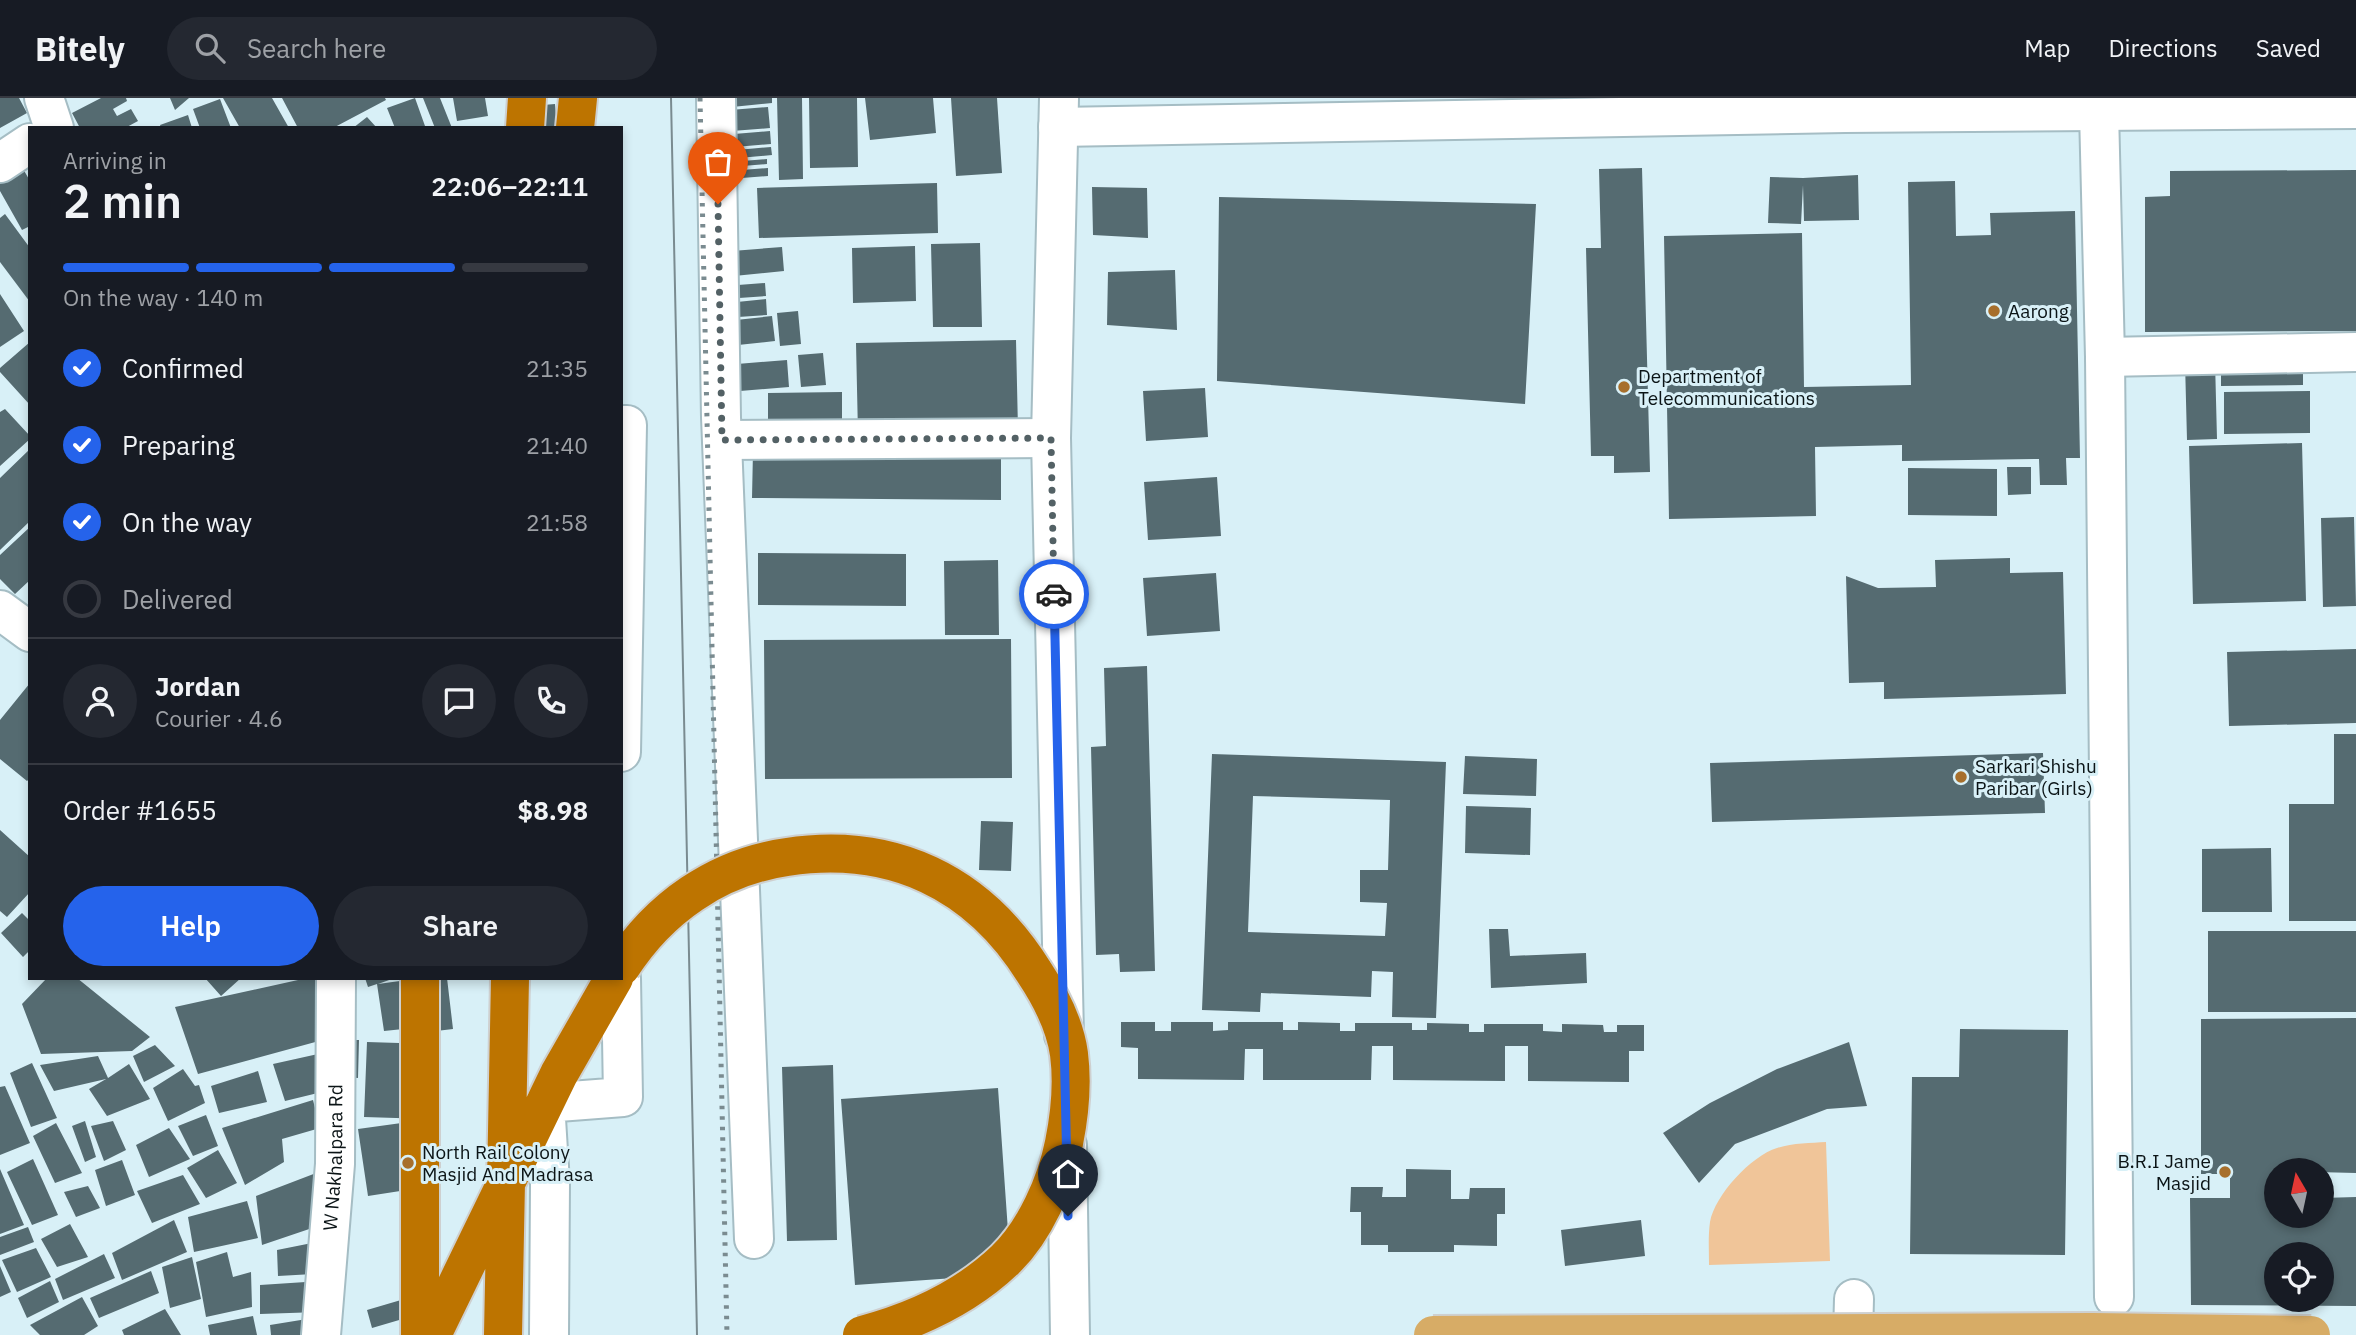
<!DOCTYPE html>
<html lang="en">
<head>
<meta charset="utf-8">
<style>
	body { margin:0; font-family:"IBM Plex Sans",sans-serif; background:#242831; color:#f1f3f6; height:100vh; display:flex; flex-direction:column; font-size:26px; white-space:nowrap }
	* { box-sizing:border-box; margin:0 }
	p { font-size:23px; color:#9ea1a6 }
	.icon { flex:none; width:38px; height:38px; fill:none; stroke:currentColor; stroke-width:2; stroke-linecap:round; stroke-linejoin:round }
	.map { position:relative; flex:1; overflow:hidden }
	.details { position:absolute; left:28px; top:28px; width:595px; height:854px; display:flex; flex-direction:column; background:#171b24; border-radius:0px; box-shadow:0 4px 10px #0003 }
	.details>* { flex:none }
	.needle { width:46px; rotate:351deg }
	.buttons { position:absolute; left:2264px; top:1060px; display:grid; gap:14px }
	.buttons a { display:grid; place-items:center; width:70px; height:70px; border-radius:50%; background:#171b24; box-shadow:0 4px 10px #0003; font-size:35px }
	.pin { position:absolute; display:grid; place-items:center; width:60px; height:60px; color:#fff; margin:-72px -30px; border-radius:50% 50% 50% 0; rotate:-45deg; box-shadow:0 0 7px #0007 }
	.pin .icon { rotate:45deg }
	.courier { position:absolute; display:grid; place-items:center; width:70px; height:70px; margin:-35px; border:5px solid #2563eb; border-radius:50%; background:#fff; color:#222; box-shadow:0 2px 9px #0007 }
	.summary em { font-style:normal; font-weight:600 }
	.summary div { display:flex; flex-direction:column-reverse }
	.summary { display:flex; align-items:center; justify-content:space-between; height:119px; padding:0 35px }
	h1 { font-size:46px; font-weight:600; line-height:52px }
	.bar { display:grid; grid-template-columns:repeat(4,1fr); gap:10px 7px; align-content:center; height:84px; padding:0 35px }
	.bar i { height:9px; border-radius:5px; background:#363941 }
	.bar .active { background:#2563eb }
	.bar p { grid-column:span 4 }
	.line { display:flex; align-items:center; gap:18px; padding:0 35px; border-top:2px solid #363941 }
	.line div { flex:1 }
	.round { display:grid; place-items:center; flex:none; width:74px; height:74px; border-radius:37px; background:#242831 }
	ol { padding:0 35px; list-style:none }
	li { display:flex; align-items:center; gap:21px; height:77px }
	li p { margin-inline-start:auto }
	li .icon { padding:7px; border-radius:50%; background:#2563eb; color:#fff; stroke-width:4 }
	li:last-child { color:#9ea1a6 }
	li i { width:38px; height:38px; border:4px solid #363941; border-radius:50% }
	.button { display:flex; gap:14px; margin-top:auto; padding:14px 35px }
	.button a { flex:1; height:80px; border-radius:42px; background:#2563eb; color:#fff; font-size:28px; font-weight:600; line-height:80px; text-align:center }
	.button a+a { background:#242831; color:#f1f3f6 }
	header { display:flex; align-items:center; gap:42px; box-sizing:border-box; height:98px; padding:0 35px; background:#171b24; border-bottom:2px solid #363941 }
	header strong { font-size:33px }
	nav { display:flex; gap:38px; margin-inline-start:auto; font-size:24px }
	.search { width:490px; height:63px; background:#242831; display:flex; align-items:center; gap:18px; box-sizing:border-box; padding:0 24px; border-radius:38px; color:#9ea1a6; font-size:26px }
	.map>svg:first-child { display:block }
	.green { fill:#f0c599 }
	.building { fill:#556b71; fill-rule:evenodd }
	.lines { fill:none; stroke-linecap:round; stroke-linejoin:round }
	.minor-casing { stroke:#a5bdc4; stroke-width:42 }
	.highway-casing { stroke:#ced0d0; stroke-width:42 }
	.minor { stroke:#fff; stroke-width:38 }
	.highway { stroke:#bd7400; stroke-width:38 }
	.tram { stroke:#7a8b90; stroke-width:2 }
	.rail { stroke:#7a8b90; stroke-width:5; stroke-dasharray:3.5 7; stroke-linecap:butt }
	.major-bridge-casing { stroke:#ced0d0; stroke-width:42; stroke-linecap:butt }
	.highway-bridge-casing { stroke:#ced0d0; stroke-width:42; stroke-linecap:butt }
	.major-bridge { stroke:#d7ac66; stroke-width:38 }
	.highway-bridge { stroke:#bd7400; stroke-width:38 }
	.done { stroke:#536165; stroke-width:7; stroke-dasharray:0 12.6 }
	.route { stroke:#2563eb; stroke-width:9 }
	.poi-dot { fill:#a76f2c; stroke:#d8f0f7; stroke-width:2.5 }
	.labels { text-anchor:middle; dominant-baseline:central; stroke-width:6; stroke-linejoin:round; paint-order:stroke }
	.poi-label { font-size:19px; fill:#0b1416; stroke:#d8f0f7; text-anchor:start }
	.street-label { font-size:19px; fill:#0b1416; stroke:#d8f0f7 }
</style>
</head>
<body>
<header>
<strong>Bitely</strong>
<div class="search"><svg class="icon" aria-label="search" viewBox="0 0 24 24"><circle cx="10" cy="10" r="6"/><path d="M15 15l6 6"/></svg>Search here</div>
<nav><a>Map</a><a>Directions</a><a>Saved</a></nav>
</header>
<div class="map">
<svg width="2356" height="1237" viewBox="0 0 2356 1237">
	<rect width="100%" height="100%" fill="#d8f0f7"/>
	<path class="green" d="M1826,1044L1830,1163L1709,1167C1709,1153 1708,1138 1710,1124C1715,1097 1751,1058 1777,1050C1792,1045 1811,1045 1826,1044Z"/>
	<path class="building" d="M0,0H19L27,15L0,30Z
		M101,0H126L127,3L113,11L117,18L131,11L138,23L125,30H80L72,15Z
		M170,0H189L175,12Z
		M223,0H272L289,30H240Z
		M282,0H385L386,2L333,30H298Z
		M415,0L425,28L395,30L387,10Z
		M423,0H440L452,30H435Z
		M453,0H485L488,18L457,23Z
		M732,0H772V5L732,9Z
		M777,0H802L803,81L779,82Z
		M809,0H857L858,69L810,70Z
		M865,0H933L936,35L870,42Z
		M951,0H997L1002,75L956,78Z
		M220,1L231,30H200L193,11Z
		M555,6L557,30H521L519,9Z
		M768,9L770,30L732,33L730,12Z
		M188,17L192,30H161L160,27Z
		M367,19L377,30H353Z
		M770,33L771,46L735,49L734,36Z
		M771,49L772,57L727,61L726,53Z
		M767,61V66L730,69V64Z
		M22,69L30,83V128L22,132L0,93V81Z
		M768,70V78L729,81V73Z
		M1642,70L1650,374L1614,375V358H1591L1586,150H1601L1599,71Z
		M2356,72V233L2145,234V99L2170,98V73Z
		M1858,77L1859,122L1804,123L1803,87L1801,126L1768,125L1770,79L1803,80Z
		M1955,83L1956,138L1991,137L1990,115L2075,113L2080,360H2066L2067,387H2040L2039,361L1902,363V347L1815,349L1816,418L1669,421L1664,138L1802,135L1804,289L1911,287L1908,84Z
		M937,85L938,135L759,140L757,90Z
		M1092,89L1147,90L1148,140L1093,137Z
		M1219,99L1536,106L1525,306L1217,283Z
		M5,116L30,150V204L0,164V120Z
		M980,145L982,229H933L931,146Z
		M915,148L916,203L853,205L852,150Z
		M782,149L784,173L734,178L732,153Z
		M1175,172L1177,232L1107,227L1108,174Z
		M765,185L766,198L739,200L738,187Z
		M0,196L24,233L0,249Z
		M766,201L767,217L738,219L737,204Z
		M798,213L801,246L780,248L777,215Z
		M772,218L775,243L738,247L736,222Z
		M1016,242L1018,332L858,336L856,245Z
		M30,244V307L0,274V270Z
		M823,255L826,287L801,289L798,257Z
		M2303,261V287L2221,288V262Z
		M787,262L789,289L740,293L737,266Z
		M2215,263L2217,341L2187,342L2185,264Z
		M1205,290L1208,339L1146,343L1143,293Z
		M2310,293V335L2224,336V294Z
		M842,294V329L768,330V295Z
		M5,311L30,338V341L0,368V314Z
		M2302,345L2306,503L2193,506L2189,348Z
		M30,351V423L0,452V380Z
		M753,353L1001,355V402L752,400Z
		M2007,369H2031V396L2008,397Z
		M1908,370L1997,371V418L1908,417Z
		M1217,379L1221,438L1148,442L1144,384Z
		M2354,419L2356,508L2323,509L2321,420Z
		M30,429V482L15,496L0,481V457Z
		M758,455L906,456V508L758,507Z
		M2010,460V475L2063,474L2066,596L1884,601V584L1849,585L1846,478L1878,490L1936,489L1935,462Z
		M998,462L999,537H945L944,463Z
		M1216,475L1220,533L1147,538L1143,480Z
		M1011,541L1012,680L765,681L764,542Z
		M2356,551V625L2229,628L2227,554Z
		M1147,568L1155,873L1120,874L1119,856L1096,857L1091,649L1106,648L1104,570Z
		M30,585V680L27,683L0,661V622Z
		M2334,636H2356V823H2289V706H2334Z
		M2043,655L2045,715L1712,724L1710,665Z
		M1212,656L1446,664L1436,920L1392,919L1393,874L1372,873L1371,899L1261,895L1260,914L1202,912ZM1253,698L1390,702L1388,772H1360V804L1387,805L1385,838L1248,834Z
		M1465,658L1537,661L1536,698L1463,696Z
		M1466,708L1531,710L1530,757L1465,755Z
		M981,723L1013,724L1011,773L979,772Z
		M0,732L30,759V794L7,819L0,813Z
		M2271,750L2272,814H2202V751Z
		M22,815L30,823V852L23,859L1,835Z
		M1489,831H1508L1510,858L1586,855L1587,885L1491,890Z
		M2208,833H2356V914H2208Z
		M47,880H77L150,939L132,953L41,956L22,906Z
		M205,880H241L221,898Z
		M307,880H317L330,940L198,976L175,909Z
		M365,880L392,881L378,886L407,882L413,930L384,933L377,886L368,889Z
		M447,880L453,931L428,934L422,884Z
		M2356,920V1075L2277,1073V1118H2322V1100L2356,1099V1208L2191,1207L2190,1100H2230V1076H2201V921ZM2277,1157H2322V1202H2277Z
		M1121,924H1155V933H1171V924H1213V933L1228,932V924H1283V932H1298V924L1340,925V933H1355V925H1412V932H1427V925L1469,926V934H1484V926H1543V933L1562,934V926L1603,927L1604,934H1617V927H1644V953H1629V984L1528,983V948H1505V983L1393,982V948H1372L1371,982H1263V951H1245L1244,982L1138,981V950L1121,949Z
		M1960,931L2068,932L2065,1157L1910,1156L1912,979H1959Z
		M346,942H359L358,980L345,979Z
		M367,944L431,946L428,1021L364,1019Z
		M1849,944L1867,1008L1827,1011L1735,1046L1699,1085L1663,1035L1710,1005L1777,971Z
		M155,947L175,968L144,984L133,958Z
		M327,954L322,994L285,1003L273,966Z
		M98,958L108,980L129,966L150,1001L107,1018L89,991L106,981L54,993L40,967Z
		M32,965L57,1020L31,1029L10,975Z
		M833,967L837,1142L787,1143L782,969Z
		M183,971L195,988L199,987L205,1005L168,1023L153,990Z
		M258,973L267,1004L219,1015L211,988Z
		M5,988L30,1045L0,1057V989Z
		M998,990L1011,1176L855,1187L841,1001Z
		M313,1002L320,1030L282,1041L284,1064L245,1087L222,1030Z
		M206,1017L218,1048L193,1058L178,1028Z
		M85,1023L96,1059L85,1064L72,1028Z
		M113,1023L126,1052L104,1063L91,1028Z
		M416,1023L426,1089L368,1098L358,1031Z
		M56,1025L82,1075L55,1085L33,1038Z
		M169,1030L190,1061L149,1079L136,1047Z
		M218,1052L237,1085L206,1100L187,1070Z
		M33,1061L58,1117L32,1127L7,1074Z
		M122,1062L135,1097L106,1108L95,1072Z
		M0,1071L24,1127L0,1136Z
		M1406,1071L1451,1072V1101H1469L1470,1090H1505V1116H1497V1148L1454,1147V1154H1388V1147H1361V1114H1350L1351,1089H1383L1382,1099H1406Z
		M324,1072L327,1125L262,1147L256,1098Z
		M183,1077L200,1106L152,1125L137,1093Z
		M88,1088L100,1110L76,1119L64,1094Z
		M247,1103L258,1140L194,1154L188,1119Z
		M174,1122L187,1154L122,1182L112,1155Z
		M1641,1122L1645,1158L1565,1168L1561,1132Z
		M70,1126L88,1159L57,1169L41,1141Z
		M28,1129L34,1144L0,1157V1139Z
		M332,1141L331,1175L278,1178L277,1152Z
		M36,1150L51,1179L17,1194L2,1162Z
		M227,1154L233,1179L251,1174L252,1209L206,1219L196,1164Z
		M104,1156L115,1180L63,1202L55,1181Z
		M192,1159L201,1201L170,1210L162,1169Z
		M0,1168L11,1194L0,1199Z
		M151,1173L159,1195L99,1220L90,1200Z
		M50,1183L59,1204L27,1220L18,1200Z
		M321,1183L319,1214L260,1216V1187Z
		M82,1199L98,1228L84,1237H40L30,1227Z
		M401,1202L406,1220L372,1230L367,1212Z
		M165,1211L181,1237H124L122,1232Z
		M253,1218L257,1237H210L208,1227Z
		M307,1221L310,1237H271L270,1227Z"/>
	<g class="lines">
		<defs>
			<g id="minor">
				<path d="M44,0L54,30"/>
				<path d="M716,0L721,319L754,1141"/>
				<path d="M1059,0L1051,340L1064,937"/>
				<path d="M2099,13L2105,259L2114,1199"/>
				<path d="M1058,29L1845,15L2356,11"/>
				<path d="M0,65L30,45"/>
				<path d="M2105,259L2356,254"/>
				<path d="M621,327H627L621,654"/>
				<path d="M722,342L1051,340"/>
				<path d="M0,512L30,534"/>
				<path d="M1067,1047L1070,1237"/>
				<path id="s1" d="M321,1237L335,1066L336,880"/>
				<path d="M549,1237L550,1085L545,1005L623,999L621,880"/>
				<path d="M1853,1237L1854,1201"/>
			</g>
			<path id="highway" d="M525,30L527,0
				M575,30L578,0
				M420,1237V880
				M432,1237L559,976L614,880
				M503,1237L510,880"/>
		</defs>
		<use href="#minor" class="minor-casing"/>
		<use href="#highway" class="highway-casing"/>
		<use href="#minor" class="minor"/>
		<use href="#highway" class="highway"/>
		<path class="tram" d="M671,0L697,1237"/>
		<path class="rail" d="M700,0L727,1237"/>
		<defs>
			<path id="major-bridge" d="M1433,1237L2093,1234L2311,1237"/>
			<path id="highway-bridge" d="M621,869C659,810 717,769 787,759C892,743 978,784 1034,874C1050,898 1065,927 1069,956C1073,987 1070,1015 1064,1045C1056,1085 1035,1133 1005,1162C965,1200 915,1223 862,1237"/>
		</defs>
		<use href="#major-bridge" class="major-bridge-casing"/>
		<use href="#highway-bridge" class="highway-bridge-casing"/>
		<use href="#major-bridge" class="major-bridge"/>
		<use href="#highway-bridge" class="highway-bridge"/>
	</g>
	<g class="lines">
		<path class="done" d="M718,106L722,342L1051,340L1054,496"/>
		<path class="route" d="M1054,496L1068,1118"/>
	</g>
	<g class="poi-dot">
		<circle cx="1994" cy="213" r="7"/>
		<circle cx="1624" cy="289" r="7"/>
		<circle cx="1961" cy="679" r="7"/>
		<circle cx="408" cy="1065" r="7"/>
		<circle cx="2225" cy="1074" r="7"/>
	</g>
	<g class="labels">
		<g class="poi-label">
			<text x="2008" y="213">Aarong</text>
			<text x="1638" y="278">Department of<tspan x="1638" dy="22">Telecommunications</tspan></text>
			<text x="1975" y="668">Sarkari Shishu<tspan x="1975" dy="22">Paribar (Girls)</tspan></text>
			<text x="422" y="1054">North Rail Colony<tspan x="422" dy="22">Masjid And Madrasa</tspan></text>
			<text x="2211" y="1063" text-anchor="end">B.R.I Jame<tspan x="2211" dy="22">Masjid</tspan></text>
		</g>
		<g class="street-label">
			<text stroke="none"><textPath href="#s1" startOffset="178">W Nakhalpara Rd</textPath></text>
		</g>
	</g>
</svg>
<div class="buttons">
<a><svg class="needle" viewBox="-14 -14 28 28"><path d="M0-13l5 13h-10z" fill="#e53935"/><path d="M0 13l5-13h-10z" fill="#9ea1a6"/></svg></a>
<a><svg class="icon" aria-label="locate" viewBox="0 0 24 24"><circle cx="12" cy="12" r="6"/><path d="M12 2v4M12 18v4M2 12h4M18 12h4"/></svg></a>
</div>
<div class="pin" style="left:718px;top:106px;background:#ea580c"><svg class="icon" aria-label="bag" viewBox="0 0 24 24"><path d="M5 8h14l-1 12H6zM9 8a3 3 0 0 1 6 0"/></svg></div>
<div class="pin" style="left:1068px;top:1118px;background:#1f2937"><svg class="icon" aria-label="home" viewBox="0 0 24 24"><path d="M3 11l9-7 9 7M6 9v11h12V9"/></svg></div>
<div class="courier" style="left:1054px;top:496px"><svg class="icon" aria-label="car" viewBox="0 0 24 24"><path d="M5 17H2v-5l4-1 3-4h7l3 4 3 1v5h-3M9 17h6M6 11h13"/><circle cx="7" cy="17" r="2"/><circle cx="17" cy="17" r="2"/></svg></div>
<section class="details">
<div class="summary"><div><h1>2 min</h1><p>Arriving in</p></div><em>22:06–22:11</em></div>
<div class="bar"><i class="active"></i><i class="active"></i><i class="active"></i><i></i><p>On the way · 140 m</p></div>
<ol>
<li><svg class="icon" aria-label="check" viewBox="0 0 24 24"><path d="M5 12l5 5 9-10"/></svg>Confirmed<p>21:35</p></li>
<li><svg class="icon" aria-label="check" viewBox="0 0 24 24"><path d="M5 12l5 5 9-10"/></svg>Preparing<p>21:40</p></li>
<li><svg class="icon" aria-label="check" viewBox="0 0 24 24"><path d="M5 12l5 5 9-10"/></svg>On the way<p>21:58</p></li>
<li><i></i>Delivered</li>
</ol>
<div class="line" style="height:126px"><a class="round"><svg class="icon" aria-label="person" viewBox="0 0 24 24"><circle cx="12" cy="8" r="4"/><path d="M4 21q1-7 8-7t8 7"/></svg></a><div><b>Jordan</b><p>Courier · 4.6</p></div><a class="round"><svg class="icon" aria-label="chat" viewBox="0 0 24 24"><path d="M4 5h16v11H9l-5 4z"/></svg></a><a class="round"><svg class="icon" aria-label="phone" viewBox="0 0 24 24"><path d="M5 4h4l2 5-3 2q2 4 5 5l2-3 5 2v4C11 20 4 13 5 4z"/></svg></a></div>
<div class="line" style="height:91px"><div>Order #1655</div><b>$8.98</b></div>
<div class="button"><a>Help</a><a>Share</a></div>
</section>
</div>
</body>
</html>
